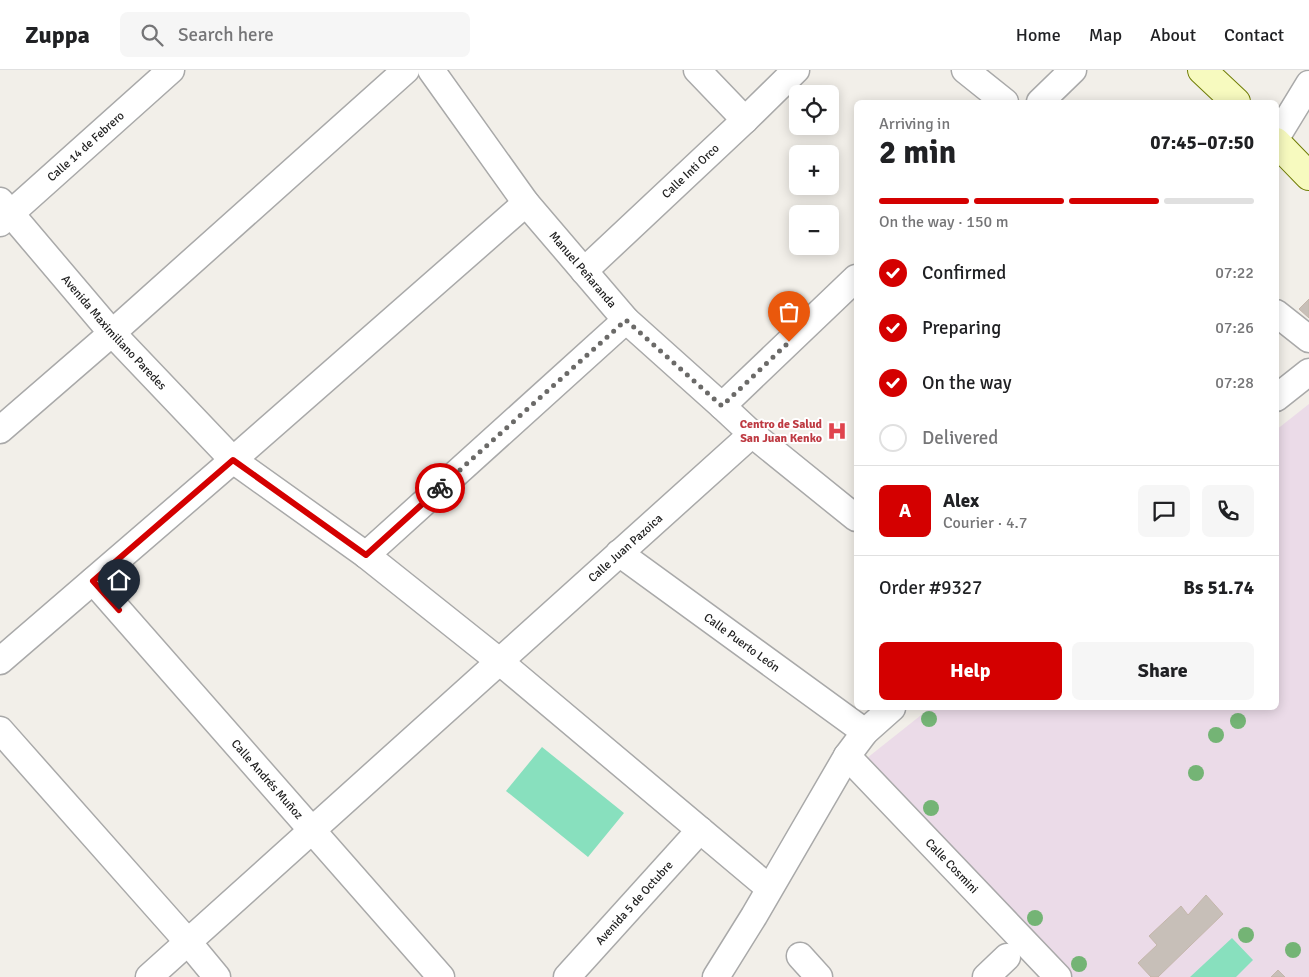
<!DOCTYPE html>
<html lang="en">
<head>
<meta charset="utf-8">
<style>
	body { margin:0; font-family:Signika,sans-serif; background:#f6f6f6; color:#202124; height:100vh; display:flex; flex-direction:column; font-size:19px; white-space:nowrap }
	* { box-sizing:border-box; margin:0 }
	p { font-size:16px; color:#757577 }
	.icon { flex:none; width:28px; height:28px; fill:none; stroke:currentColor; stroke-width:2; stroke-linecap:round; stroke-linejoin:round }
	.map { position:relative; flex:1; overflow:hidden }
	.details { position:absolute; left:854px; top:30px; width:425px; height:610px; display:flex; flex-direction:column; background:#fff; border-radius:8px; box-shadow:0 2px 12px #0003 }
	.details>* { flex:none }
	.buttons { position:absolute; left:789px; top:15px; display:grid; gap:10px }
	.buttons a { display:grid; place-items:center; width:50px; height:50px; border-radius:8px; background:#fff; box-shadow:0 2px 12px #0003; font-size:25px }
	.pin { position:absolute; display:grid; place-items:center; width:42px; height:42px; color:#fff; margin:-51px -21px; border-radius:50% 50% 50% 0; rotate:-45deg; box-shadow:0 0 5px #0007 }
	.pin .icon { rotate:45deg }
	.courier { position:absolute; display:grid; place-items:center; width:50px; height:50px; margin:-25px; border:4px solid #d40000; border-radius:50%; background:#fff; color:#222; box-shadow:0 1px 6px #0007 }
	.summary em { font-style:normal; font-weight:700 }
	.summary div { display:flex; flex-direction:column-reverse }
	.summary { display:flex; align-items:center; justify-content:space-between; height:85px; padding:0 25px }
	h1 { font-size:32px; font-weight:700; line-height:38px }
	.bar { display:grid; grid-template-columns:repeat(4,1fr); gap:8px 5px; align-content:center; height:60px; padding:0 25px }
	.bar i { height:6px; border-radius:4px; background:#e0e0e0 }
	.bar .current { background:#d40000 }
	.bar p { grid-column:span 4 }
	.line { display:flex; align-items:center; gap:12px; padding:0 25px; border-top:1px solid #e0e0e0 }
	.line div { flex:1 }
	.round { display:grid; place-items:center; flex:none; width:52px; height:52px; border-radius:8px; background:#f6f6f6 }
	ol { padding:0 25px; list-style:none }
	li { display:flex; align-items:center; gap:15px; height:55px }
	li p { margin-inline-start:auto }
	li .icon { padding:5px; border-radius:50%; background:#d40000; color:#fff; stroke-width:4 }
	li:last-child { color:#757577 }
	li i { width:28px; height:28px; border:2px solid #e0e0e0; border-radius:50% }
	.action { display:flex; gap:10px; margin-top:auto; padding:10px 25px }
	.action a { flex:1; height:58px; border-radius:8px; background:#d40000; color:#fff; font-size:20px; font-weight:700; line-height:58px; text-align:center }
	.action a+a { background:#f6f6f6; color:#202124 }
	header { display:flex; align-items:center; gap:30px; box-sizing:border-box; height:70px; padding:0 25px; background:#fff; border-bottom:1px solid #e0e0e0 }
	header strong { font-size:24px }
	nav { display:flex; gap:28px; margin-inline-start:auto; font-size:18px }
	.search { width:350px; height:45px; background:#f6f6f6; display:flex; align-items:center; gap:12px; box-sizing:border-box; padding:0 18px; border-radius:8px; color:#757577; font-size:19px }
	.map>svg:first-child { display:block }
	.industrial { fill:#ebdbe8 }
	.pitch { fill:#88e0be }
	.building { fill:#c7bfb8; stroke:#c4b6ab }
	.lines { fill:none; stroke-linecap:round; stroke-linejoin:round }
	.street-casing { stroke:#a9a9a9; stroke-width:29 }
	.secondary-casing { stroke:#707d05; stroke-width:30 }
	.street { stroke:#fff; stroke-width:26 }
	.secondary { stroke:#f7fabf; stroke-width:28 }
	.tree { fill:#74b475 }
	.done { stroke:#6b6a68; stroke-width:5; stroke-dasharray:0 9 }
	.route { stroke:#d40000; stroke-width:6 }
	.labels { text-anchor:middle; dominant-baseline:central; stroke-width:4; stroke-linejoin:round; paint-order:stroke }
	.street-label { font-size:12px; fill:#222; stroke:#fff }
	.health-label { font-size:12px; font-weight:bold; fill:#be3a42; stroke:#fff; text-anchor:end }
</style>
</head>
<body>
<header>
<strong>Zuppa</strong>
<div class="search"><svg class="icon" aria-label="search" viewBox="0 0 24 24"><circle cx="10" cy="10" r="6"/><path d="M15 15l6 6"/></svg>Search here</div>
<nav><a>Home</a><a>Map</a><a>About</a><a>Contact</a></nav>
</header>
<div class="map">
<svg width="1309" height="907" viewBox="0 0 1309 907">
	<rect width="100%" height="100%" fill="#f2efe9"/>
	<path class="industrial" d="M1309,334V907H1068L862,692L930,638H1276V360Z"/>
	<path class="pitch" d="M542,677L624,743L588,787L506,721Z
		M1232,868L1253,890L1236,907H1190Z"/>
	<path class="building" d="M1309,229V248L1299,239Z
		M1206,825L1223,844L1158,907H1151L1138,893L1157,875L1149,866L1181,836L1188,845Z
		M1278,900L1285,907H1271Z"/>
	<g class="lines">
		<defs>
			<g id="street">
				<path id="s1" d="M431,0L526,133L626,250L722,336L752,364L856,448"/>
				<path d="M697,0L745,50"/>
				<path d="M965,0L1005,32"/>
				<path d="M1040,32L1073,0"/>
				<path d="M1276,68L1309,14"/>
				<path id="s2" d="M0,131L112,263L233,390L366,485L499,591L769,818"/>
				<path id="s3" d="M0,153L171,0"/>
				<path id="s4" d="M584,201L745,50L796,0"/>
				<path d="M1276,243L1309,269"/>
				<path d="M1276,328L1309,302"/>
				<path d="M722,336L856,208"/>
				<path d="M0,360L112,263L406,0"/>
				<path id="s5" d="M619,483L865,662"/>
				<path d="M366,485L626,250"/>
				<path id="s6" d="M93,511L441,907"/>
				<path d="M0,591L233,390L526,133"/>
				<path d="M0,660L188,872L217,907"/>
				<path id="s7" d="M847,686L1058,907"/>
				<path d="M800,886L819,907"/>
				<path id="s8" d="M149,907L752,364"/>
				<path id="s9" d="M567,907L700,760"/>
				<path d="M716,907L754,846L847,686L865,662L892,638"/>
				<path d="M986,907L1007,887"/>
			</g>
			<path id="secondary" d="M1202,0L1236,32
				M1276,72L1309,106"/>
		</defs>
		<use href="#street" class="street-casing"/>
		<use href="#secondary" class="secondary-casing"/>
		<use href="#street" class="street"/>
		<use href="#secondary" class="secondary"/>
	</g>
	<g class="tree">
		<circle cx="929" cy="649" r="8"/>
		<circle cx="1238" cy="651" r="8"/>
		<circle cx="1216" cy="665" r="8"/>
		<circle cx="1196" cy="703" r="8"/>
		<circle cx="931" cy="738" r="8"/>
		<circle cx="1035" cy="848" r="8"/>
		<circle cx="1246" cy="865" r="8"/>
		<circle cx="1293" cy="880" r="8"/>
		<circle cx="1079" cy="894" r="8"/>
	</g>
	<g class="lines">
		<path class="done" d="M440,418L626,250L722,336L789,272"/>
		<path class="route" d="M119,540L93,511L233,390L366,485L440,418"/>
	</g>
	<defs>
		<symbol id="hospital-bare" viewBox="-9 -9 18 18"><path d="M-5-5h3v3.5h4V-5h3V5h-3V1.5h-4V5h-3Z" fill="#e0444e" stroke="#fff" stroke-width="2.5" paint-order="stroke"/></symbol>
	</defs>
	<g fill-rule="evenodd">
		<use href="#hospital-bare" x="823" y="347" width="28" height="28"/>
	</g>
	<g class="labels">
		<g class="street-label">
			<text stroke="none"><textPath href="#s3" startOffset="115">Calle 14 de Febrero</textPath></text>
			<text stroke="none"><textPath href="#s4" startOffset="146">Calle Inti Orco</textPath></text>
			<text stroke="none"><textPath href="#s1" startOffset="251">Manuel Peñaranda</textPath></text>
			<text stroke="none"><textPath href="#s2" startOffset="174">Avenida Maximiliano Paredes</textPath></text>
			<text stroke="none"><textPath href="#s8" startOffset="641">Calle Juan Pazoica</textPath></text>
			<text stroke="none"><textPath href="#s5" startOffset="152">Calle Puerto León</textPath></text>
			<text stroke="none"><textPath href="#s6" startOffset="264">Calle Andrés Muñoz</textPath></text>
			<text stroke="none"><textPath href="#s7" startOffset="152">Calle Cosmini</textPath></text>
			<text stroke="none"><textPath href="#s9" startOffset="100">Avenida 5 de Octubre</textPath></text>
		</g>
		<g class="health-label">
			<text x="822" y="354">Centro de Salud<tspan x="822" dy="14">San Juan Kenko</tspan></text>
		</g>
	</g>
</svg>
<div class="buttons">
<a><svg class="icon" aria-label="locate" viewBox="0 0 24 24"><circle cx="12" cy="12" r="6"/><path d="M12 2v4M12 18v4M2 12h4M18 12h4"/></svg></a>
<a>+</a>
<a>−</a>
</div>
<div class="pin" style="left:789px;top:272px;background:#ea580c"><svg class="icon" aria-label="bag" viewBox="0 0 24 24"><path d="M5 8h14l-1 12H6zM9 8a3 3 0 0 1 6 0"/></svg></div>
<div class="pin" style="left:119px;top:540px;background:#1f2937"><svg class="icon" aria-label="home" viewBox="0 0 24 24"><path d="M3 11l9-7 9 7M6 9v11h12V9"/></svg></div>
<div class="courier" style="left:440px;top:418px"><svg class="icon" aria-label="bike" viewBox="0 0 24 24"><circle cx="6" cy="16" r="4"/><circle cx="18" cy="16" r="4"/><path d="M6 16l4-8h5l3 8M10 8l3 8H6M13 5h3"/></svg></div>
<section class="details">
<div class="summary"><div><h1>2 min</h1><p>Arriving in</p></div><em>07:45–07:50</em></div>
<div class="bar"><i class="current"></i><i class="current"></i><i class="current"></i><i></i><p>On the way · 150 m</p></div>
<ol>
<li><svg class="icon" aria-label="check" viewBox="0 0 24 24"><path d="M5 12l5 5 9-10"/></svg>Confirmed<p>07:22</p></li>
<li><svg class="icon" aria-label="check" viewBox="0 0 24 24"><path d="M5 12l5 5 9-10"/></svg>Preparing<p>07:26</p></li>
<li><svg class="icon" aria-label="check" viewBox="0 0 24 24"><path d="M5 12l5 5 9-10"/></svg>On the way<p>07:28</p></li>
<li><i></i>Delivered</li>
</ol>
<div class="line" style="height:90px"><b class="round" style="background:#d40000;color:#fff">A</b><div><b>Alex</b><p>Courier · 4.7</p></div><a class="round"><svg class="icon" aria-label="chat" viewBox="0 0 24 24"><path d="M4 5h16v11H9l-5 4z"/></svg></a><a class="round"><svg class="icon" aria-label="phone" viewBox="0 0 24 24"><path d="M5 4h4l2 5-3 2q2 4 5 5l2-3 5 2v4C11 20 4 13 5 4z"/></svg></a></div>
<div class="line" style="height:65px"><div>Order #9327</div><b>Bs 51.74</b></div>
<div class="action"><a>Help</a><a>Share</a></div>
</section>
</div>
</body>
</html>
